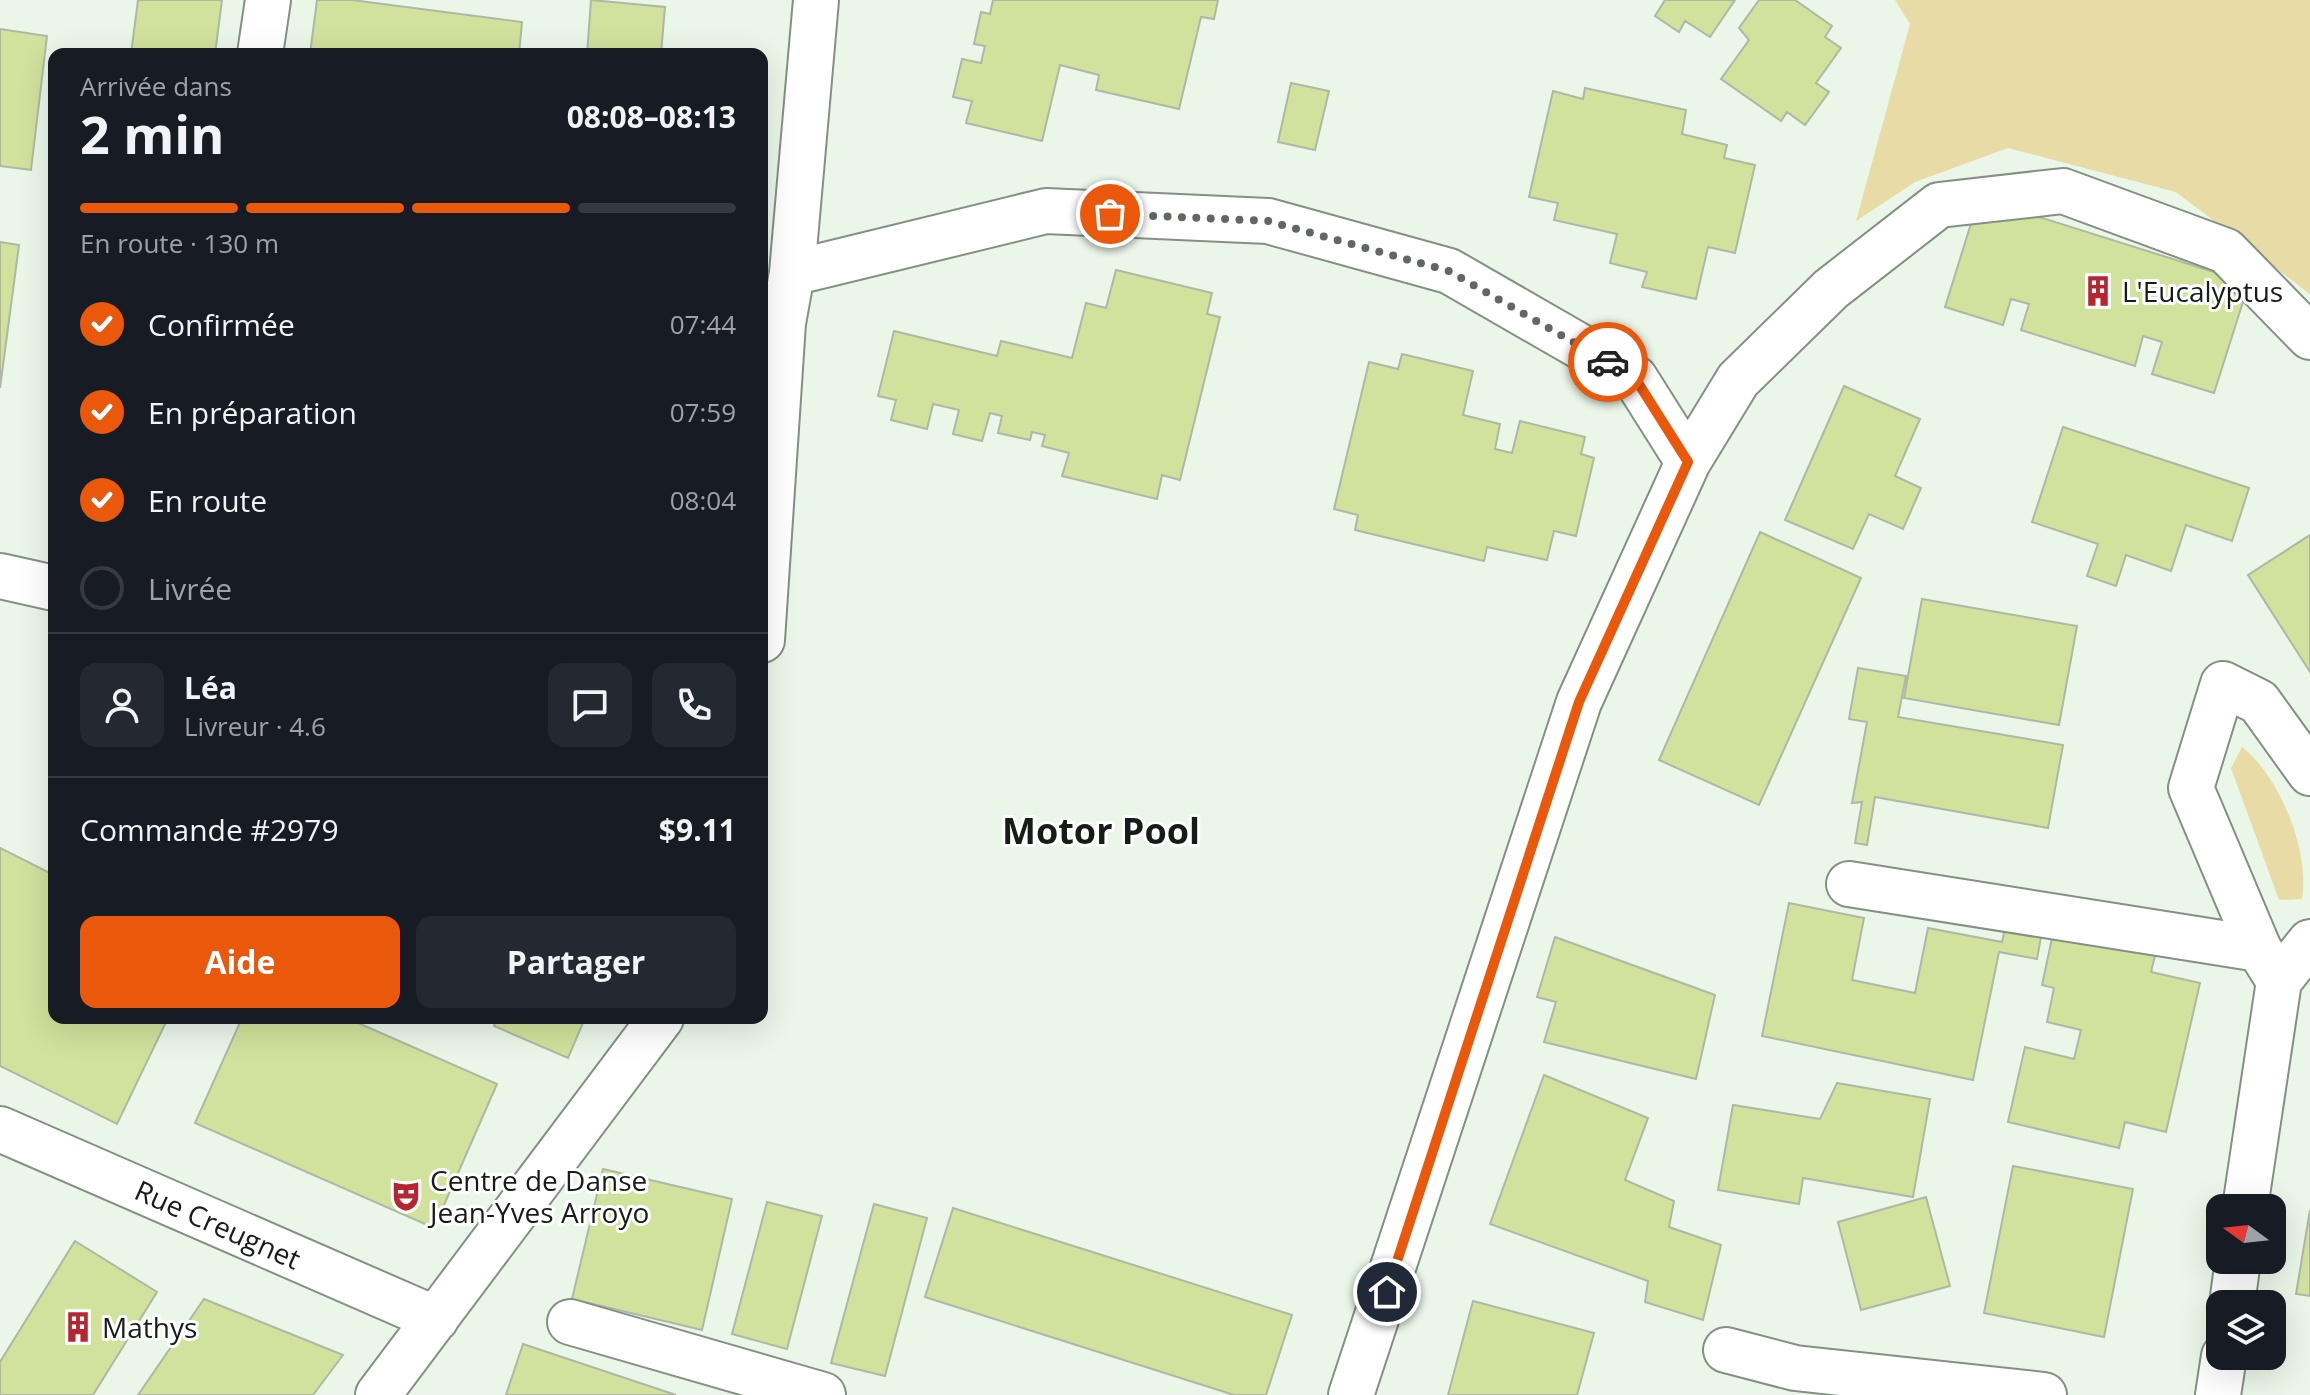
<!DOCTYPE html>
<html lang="fr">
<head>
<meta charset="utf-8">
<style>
	body { margin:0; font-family:"Open Sans",sans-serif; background:#242831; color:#f1f3f6; height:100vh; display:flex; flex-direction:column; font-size:30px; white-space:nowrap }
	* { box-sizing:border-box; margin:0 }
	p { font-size:26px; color:#9ea1a6 }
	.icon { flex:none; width:44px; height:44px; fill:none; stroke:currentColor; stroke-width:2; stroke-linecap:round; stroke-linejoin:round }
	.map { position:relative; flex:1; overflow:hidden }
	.side { position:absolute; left:48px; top:48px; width:720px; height:976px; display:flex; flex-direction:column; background:#171b24; border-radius:16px; box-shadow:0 8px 32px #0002 }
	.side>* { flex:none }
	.needle { width:52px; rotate:285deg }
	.fabs { position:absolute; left:2206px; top:1194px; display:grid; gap:16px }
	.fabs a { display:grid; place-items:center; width:80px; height:80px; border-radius:16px; background:#171b24; box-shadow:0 8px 32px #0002; font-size:40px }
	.pin { position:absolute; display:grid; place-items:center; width:68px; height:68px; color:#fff; margin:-34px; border:4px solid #fff; border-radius:50%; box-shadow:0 2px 8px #0007 }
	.courier { position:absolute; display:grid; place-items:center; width:80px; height:80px; margin:-40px; border:6px solid #ea580c; border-radius:50%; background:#fff; color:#222; box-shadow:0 2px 10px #0007 }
	.head em { font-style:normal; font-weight:700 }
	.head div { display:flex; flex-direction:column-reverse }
	.head { display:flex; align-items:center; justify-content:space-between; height:136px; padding:0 32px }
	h1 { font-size:52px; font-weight:700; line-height:60px }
	.bar { display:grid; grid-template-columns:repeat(4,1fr); gap:12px 8px; align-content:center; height:96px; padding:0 32px }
	.bar i { height:10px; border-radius:6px; background:#363941 }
	.bar .on { background:#ea580c }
	.bar p { grid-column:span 4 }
	.line { display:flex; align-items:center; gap:20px; padding:0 32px; border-top:2px solid #363941 }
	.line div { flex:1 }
	.round { display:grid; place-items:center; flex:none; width:84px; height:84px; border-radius:16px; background:#242831 }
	ol { padding:0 32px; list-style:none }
	li { display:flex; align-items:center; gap:24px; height:88px }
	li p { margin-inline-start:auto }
	li .icon { padding:8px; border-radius:50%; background:#ea580c; color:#fff; stroke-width:4 }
	li:last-child { color:#9ea1a6 }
	li i { width:44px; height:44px; border:4px solid #363941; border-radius:50% }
	.primary-button { display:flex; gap:16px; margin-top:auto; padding:16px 32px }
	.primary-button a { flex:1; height:92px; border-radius:16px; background:#ea580c; color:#fff; font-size:32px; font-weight:700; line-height:92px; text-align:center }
	.primary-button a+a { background:#242831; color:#f1f3f6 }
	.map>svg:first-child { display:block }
	.green { fill:#e8dba5 }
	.building { fill:#d0e29c; stroke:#b1b6a6; stroke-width:2 }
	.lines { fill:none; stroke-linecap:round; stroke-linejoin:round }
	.minor-casing { stroke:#849084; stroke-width:48 }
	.minor { stroke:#fff; stroke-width:44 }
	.done { stroke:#616861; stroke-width:8; stroke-dasharray:0 14.4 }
	.route { stroke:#ea580c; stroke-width:10 }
	.labels { text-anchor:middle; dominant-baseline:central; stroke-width:6; stroke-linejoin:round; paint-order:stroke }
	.poi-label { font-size:28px; fill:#181c18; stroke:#fff; text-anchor:start }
	.street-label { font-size:28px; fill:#181c18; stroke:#fff }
	.district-label { font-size:36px; font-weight:bold; fill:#181c18; stroke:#fff }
</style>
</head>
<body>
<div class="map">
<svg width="2310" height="1395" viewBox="0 0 2310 1395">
	<rect width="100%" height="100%" fill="#e9f6e8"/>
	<path class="green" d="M1895,0H2310V294L2176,192L2008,148L1915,182L1856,221L1910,24Z
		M2242,747C2280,777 2310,851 2302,899L2279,900L2231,768Z"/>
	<path class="building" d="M138,0H222L215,54H131Z
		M317,0H352L522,22L519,54H310Z
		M591,0L665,7L661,54H587Z
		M993,0H1218L1214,19L1201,17L1179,109L1096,90L1099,75L1060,65L1042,141L966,123L972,101L953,97L962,59L981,63L985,46L974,44L981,12L990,14Z
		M1665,0H1735L1710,37L1685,21L1679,32L1655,16Z
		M1759,0H1795L1832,26L1825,37L1841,48L1816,83L1829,92L1805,125L1787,112L1781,121L1721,79L1749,40L1739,28Z
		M0,29L47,36L31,170L0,166Z
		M1291,83L1329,91L1315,150L1278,142Z
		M1585,88L1686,110L1682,134L1727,145L1724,158L1755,165L1735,253L1708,247L1696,299L1642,287L1647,272L1610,263L1617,234L1554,220L1558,203L1529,197L1553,91L1583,99Z
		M1979,198L2249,283L2214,393L2152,374L2162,342L2143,336L2135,366L2021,330L2029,304L2011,299L2003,325L1945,307Z
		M0,242L19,245L0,388Z
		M1116,270L1212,293L1207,314L1220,317L1180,480L1162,475L1157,499L1062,476L1069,453L1042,446L1045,435L1032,432L1030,440L998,433L1002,416L990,413L982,441L953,434L959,410L933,404L927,429L891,420L896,400L878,396L894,331L997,356L1001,341L1072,358L1086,303L1106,308Z
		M1402,354L1473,371L1463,415L1500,424L1495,449L1512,453L1520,421L1585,437L1581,454L1594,458L1576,536L1554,531L1547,560L1487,547L1484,561L1355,530L1358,515L1334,509L1369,362L1398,369Z
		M1844,386L1920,419L1895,476L1921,488L1903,529L1869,514L1853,549L1785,520Z
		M2063,427L2249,488L2232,541L2186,525L2171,571L2126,555L2116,586L2087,576L2098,544L2032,522Z
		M1760,532L1861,578L1759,805L1659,760Z
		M2310,535V672L2248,575Z
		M1922,599L2077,626L2059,725L1904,698Z
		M1858,668L1906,676L1898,717L2063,745L2048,828L1875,797L1867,845L1855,843L1862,802L1852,803L1867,722L1849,719Z
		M0,848L54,875V1018H168L117,1124L0,1066Z
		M1789,903L1864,918L1852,980L1915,993L1928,928L2002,942L2007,919L2043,926L2037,959L1999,952L1973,1080L1762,1036Z
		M2055,924L2157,947L2151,972L2200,983L2166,1132L2125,1122L2119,1148L2008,1122L2025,1047L2074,1059L2081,1030L2047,1022L2054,988L2042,985Z
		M1555,937L1715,995L1696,1079L1544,1042L1556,1002L1537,997Z
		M242,1018H347L497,1084L434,1228L195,1123Z
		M497,1018H585L568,1058L494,1026Z
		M1544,1075L1648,1118L1625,1180L1674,1201L1669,1227L1721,1245L1703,1320L1645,1302L1648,1281L1490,1224Z
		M1837,1083L1930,1099L1913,1197L1803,1178L1799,1204L1718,1190L1733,1105L1820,1119Z
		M2013,1166L2133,1189L2104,1337L1984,1313Z
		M603,1169L732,1199L702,1330L572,1299Z
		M1926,1197L1950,1286L1861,1310L1838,1222Z
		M767,1202L822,1216L787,1349L732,1334Z
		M874,1204L927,1218L885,1376L831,1363Z
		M953,1208L1292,1315L1266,1395H1234L925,1297Z
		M2310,1210V1296L2296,1294Z
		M75,1241L157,1292L93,1395H0V1362Z
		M204,1299L343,1355L313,1395H138Z
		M1473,1301L1594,1333L1577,1395H1448Z
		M523,1344L676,1395H506Z"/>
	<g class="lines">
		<defs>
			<path id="minor" d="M260,54L268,0
				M792,273L1046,211L1268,221L1449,271L1635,378L1688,462
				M0,576L54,588
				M762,640L783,323L792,273L816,0
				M1849,884L2259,949
				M2279,981L2259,949L2191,788L2223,684L2259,702L2310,773
				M0,1129L436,1319
				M2245,1208L2279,981L2310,942
				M2232,1304L2238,1260
				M570,1322L823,1395
				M1726,1350L1795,1368L2044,1395
				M378,1395L661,1018
				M1351,1395L1579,702L1688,462L1738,380L1831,289L1939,205L2063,191L2226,251L2310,337
				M2218,1395L2224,1356"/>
		</defs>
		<use href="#minor" class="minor-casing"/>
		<use href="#minor" class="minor"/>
	</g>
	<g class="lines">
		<path class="done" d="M1110,214L1268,221L1449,271L1608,362"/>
		<path class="route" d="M1387,1292L1579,702L1688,462L1635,378L1608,362"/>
	</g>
	<defs>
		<symbol id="building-bare" viewBox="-9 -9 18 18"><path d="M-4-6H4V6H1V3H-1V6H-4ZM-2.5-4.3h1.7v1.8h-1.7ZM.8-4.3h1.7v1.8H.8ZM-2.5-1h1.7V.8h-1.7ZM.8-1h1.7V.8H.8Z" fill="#b72630" stroke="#fff" stroke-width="2.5" paint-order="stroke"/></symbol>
		<symbol id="theatre-bare" viewBox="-9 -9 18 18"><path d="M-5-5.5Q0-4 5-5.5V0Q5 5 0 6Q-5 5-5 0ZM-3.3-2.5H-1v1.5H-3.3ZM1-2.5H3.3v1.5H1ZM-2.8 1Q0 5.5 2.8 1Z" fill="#b72630" stroke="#fff" stroke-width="2.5" paint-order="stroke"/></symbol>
	</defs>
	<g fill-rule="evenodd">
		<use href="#building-bare" x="2076" y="269" width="44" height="44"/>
		<use href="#theatre-bare" x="384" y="1174" width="44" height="44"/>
		<use href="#building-bare" x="56" y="1305" width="44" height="44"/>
	</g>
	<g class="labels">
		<g class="poi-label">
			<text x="2122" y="291">L'Eucalyptus</text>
			<text x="430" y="1180">Centre de Danse<tspan x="430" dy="32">Jean-Yves Arroyo</tspan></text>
			<text x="102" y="1327">Mathys</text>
		</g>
		<g class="street-label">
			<text transform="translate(218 1224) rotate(24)">Rue Creugnet</text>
		</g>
		<g class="district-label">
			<text x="1101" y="830">Motor Pool</text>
		</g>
	</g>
</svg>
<div class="fabs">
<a><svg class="needle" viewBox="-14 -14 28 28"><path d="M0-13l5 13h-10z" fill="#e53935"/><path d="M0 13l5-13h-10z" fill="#9ea1a6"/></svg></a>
<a><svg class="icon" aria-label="layers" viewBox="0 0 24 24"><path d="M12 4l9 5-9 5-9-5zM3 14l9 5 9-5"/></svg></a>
</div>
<div class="pin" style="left:1110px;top:214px;background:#ea580c"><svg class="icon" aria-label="bag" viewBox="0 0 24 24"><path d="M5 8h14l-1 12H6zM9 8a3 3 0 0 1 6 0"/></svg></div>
<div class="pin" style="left:1387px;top:1292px;background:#1f2937"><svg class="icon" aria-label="home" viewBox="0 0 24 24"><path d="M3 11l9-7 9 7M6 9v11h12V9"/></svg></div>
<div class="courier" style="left:1608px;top:362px"><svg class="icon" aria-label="car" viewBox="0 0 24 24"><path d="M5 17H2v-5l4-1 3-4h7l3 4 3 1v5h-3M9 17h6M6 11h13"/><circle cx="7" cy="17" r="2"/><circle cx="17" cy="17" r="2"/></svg></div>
<section class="side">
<div class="head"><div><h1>2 min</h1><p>Arrivée dans</p></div><em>08:08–08:13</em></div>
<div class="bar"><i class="on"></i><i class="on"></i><i class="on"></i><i></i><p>En route · 130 m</p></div>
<ol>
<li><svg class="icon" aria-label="check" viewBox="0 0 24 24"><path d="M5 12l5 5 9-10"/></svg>Confirmée<p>07:44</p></li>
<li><svg class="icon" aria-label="check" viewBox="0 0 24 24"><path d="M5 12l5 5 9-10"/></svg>En préparation<p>07:59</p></li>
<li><svg class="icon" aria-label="check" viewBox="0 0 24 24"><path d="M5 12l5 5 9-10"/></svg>En route<p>08:04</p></li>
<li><i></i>Livrée</li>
</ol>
<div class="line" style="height:144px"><a class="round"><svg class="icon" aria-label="person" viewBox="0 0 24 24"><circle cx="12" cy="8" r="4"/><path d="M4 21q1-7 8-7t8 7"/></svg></a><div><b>Léa</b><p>Livreur · 4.6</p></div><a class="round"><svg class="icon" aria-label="chat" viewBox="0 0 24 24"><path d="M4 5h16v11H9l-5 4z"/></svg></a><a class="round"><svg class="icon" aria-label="phone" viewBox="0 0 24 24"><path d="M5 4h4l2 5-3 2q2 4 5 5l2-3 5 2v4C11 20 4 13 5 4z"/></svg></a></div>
<div class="line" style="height:104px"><div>Commande #2979</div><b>$9.11</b></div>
<div class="primary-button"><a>Aide</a><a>Partager</a></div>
</section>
</div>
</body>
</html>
